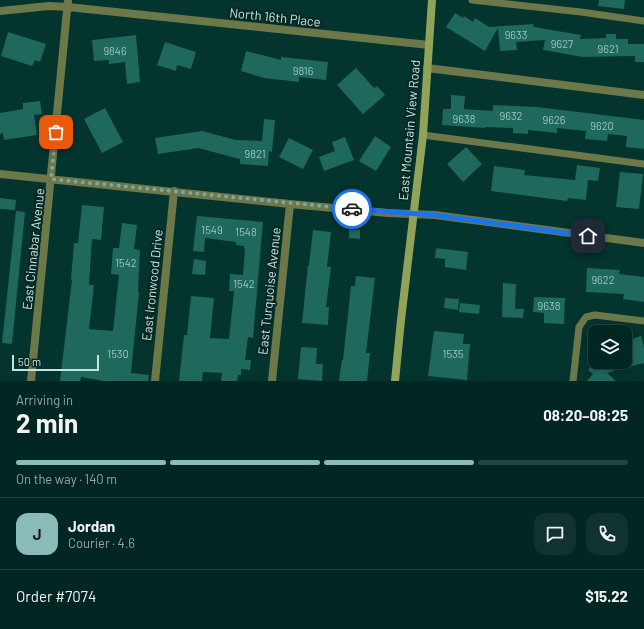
<!DOCTYPE html>
<html lang="en">
<head>
<meta charset="utf-8">
<style>
	body { margin:0; font-family:Barlow,sans-serif; background:#10332f; color:#f1f3f6; height:100vh; display:flex; flex-direction:column; font-size:15px; white-space:nowrap }
	* { box-sizing:border-box; margin:0 }
	p { font-size:13px; color:#96a5a5 }
	.icon { flex:none; width:22px; height:22px; fill:none; stroke:currentColor; stroke-width:2; stroke-linecap:round; stroke-linejoin:round }
	.map { position:relative; height:381px; overflow:hidden }
	.drawer { display:flex; flex-direction:column; background:#022722; flex:1 }
	.drawer>* { flex:none }
	.controls { position:absolute; left:588px; top:325px; display:grid; gap:8px }
	.controls a { display:grid; place-items:center; width:44px; height:44px; border-radius:8px; background:#022722; box-shadow:0 2px 10px #0003,0 0 0 1px #234440; font-size:20px }
	.scale { position:absolute; left:12px; bottom:10px; width:87px; box-sizing:border-box; padding-left:4px; border:2px solid #c7e4de; border-top:0; font-size:11px; line-height:14px; white-space:nowrap; color:#c7e4de; -webkit-text-stroke:3px #082823; paint-order:stroke }
	.pin { position:absolute; display:grid; place-items:center; width:34px; height:34px; color:#fff; margin:-17px; border-radius:8px; box-shadow:0 2px 6px #0006 }
	.courier { position:absolute; display:grid; place-items:center; width:40px; height:40px; margin:-20px; border:3px solid #1a73e8; border-radius:50%; background:#fff; color:#222; box-shadow:0 1px 5px #0007 }
	.head em { font-style:normal; font-weight:700 }
	.head div { display:flex; flex-direction:column-reverse }
	.head { display:flex; align-items:center; justify-content:space-between; height:68px; padding:0 16px }
	h1 { font-size:26px; font-weight:700; line-height:30px }
	.bar { display:grid; grid-template-columns:repeat(4,1fr); gap:6px 4px; align-content:center; height:48px; padding:0 16px }
	.bar i { height:5px; border-radius:3px; background:#234440 }
	.bar .active { background:#8bbbb9 }
	.bar p { grid-column:span 4 }
	.line { display:flex; align-items:center; gap:10px; padding:0 16px; border-top:1px solid #234440 }
	.line div { flex:1 }
	.round { display:grid; place-items:center; flex:none; width:42px; height:42px; border-radius:12px; background:#10332f }
	.map>svg:first-child { display:block }
	.building { fill:#1e685c }
	.lines { fill:none; stroke-linecap:round; stroke-linejoin:round }
	.lane { stroke:#6d784a; stroke-width:7 }
	.street { stroke:#6d784a; stroke-width:8 }
	.secondary { stroke:#91a358; stroke-width:8 }
	.done { stroke:#82a6a0; stroke-width:4; stroke-dasharray:0 7.2 }
	.route { stroke:#1a73e8; stroke-width:5 }
	.labels { text-anchor:middle; dominant-baseline:central; stroke-width:4; stroke-linejoin:round; paint-order:stroke }
	.number-label { font-size:11px; fill:#9dc5be }
	.street-label { font-size:13px; fill:#c7e4de; stroke:#082823 }
</style>
</head>
<body>
<div class="map">
<svg width="644" height="381" viewBox="0 0 644 381">
	<rect width="100%" height="100%" fill="#03342d"/>
	<path class="building" d="M599,0H625L624,9L598,6Z
		M455,13L463,18L464,16L473,22L475,18L489,27L533,24L534,27L581,35L580,39L606,38V34H616V39H628V44H644V62H635V56L583,57L543,50L545,40L516,42L517,50L500,51L498,28L485,51L446,27Z
		M8,32L46,44L40,62L35,60L32,66L1,56Z
		M136,35L140,82L127,84L125,62L109,64V60L94,61L92,40Z
		M165,42L196,52L191,69L177,65L176,71L157,65Z
		M246,51L281,60V57L328,62L326,80L299,77V82L264,78L241,71Z
		M356,68L374,88L377,86L385,95L363,114L337,85Z
		M451,95L465,96L464,109L493,111V105L537,107L644,120V149L626,147L627,136L608,134L607,141L585,139L586,131L557,128V133L528,130V134L513,133V128L485,127V128L442,125L443,109H451Z
		M40,101L42,114L34,115L37,135L4,140L3,133L0,134V113L23,109V103Z
		M105,108L123,142L102,153L84,119Z
		M264,119L275,120L272,152L269,151L268,166L240,164V159L198,148L158,154L155,138L202,131L236,140L262,141Z
		M375,136L391,147L376,171L359,161Z
		M345,137L354,160L324,171L319,157L335,151L332,142Z
		M289,138L313,150L303,169L279,157Z
		M466,147L482,164L463,182L447,164Z
		M577,165L600,168L598,181L588,180L586,200L568,198L567,201L491,191L494,166L525,170L524,175L575,180Z
		M620,172L643,174L639,209L616,207Z
		M0,198L16,200L15,210L0,209Z
		M82,205L104,207L101,240L92,239L89,285H94L89,329L113,331L119,275L111,274L113,248H119L122,223L137,225L134,249L140,250L138,292H139L131,373L149,375L148,381H104L81,377L80,381H60L72,280L71,279L74,243H78Z
		M16,211L25,212L12,344L2,343Z
		M197,216L263,222L253,338L248,337L245,360H251L250,370L241,369V375H238L237,381H221L222,373L203,372L202,381H179L184,335H187L191,296L214,298L210,338L229,339L234,291H229L230,274L243,275L245,249L244,248V246L236,245V242L205,238L204,252L193,251Z
		M349,228L360,230V239L349,238Z
		M313,230L331,232L327,267H331L326,307H329L328,325L302,323L308,265H309Z
		M436,248L468,252L466,270L445,267V259L435,258Z
		M194,259L206,261L205,275L192,274Z
		M587,268L620,270L619,274L644,277V302L623,299L624,294L586,292Z
		M356,276L375,278L366,353H370L367,381H339L342,360H343L351,286H355Z
		M503,283L516,284L515,309H524L523,318L502,317Z
		M534,297L565,298L564,324L544,323V313L533,312Z
		M445,298L459,299L458,310L444,308Z
		M460,303L480,305L479,314L459,312Z
		M434,331L464,334L463,344H470L467,380L428,376Z
		M641,336L644,347V363L625,368V341Z
		M301,347L317,348L316,364H323L322,381L298,379Z
		M595,362H603L614,371L607,373L616,381H587L593,374L588,370Z"/>
	<g class="lines">
		<path class="lane" d="M472,0L581,12L644,21
			M423,135L644,164
			M573,381L579,327L586,317L595,315L644,321"/>
		<path class="street" d="M0,11L49,6L68,7L429,45
			M427,68L644,95
			M0,174L290,204L388,213L435,215L644,243
			M31,381L68,0
			M155,381L174,191
			M272,381L290,204"/>
		<path class="secondary" d="M395,381L401,320L423,135L432,0"/>
	</g>
	<g class="lines">
		<path class="done" d="M56,132L51,179L352,209"/>
		<path class="route" d="M352,209L434,215L588,236"/>
	</g>
	<g class="labels">
		<g class="number-label">
			<text x="516" y="34">9633</text>
			<text x="562" y="43">9627</text>
			<text x="608" y="48">9621</text>
			<text x="115" y="50">9846</text>
			<text x="303" y="70">9816</text>
			<text x="511" y="115">9632</text>
			<text x="464" y="118">9638</text>
			<text x="554" y="119">9626</text>
			<text x="602" y="125">9620</text>
			<text x="255" y="153">9821</text>
			<text x="212" y="229">1549</text>
			<text x="246" y="231">1548</text>
			<text x="126" y="262">1542</text>
			<text x="603" y="279">9622</text>
			<text x="244" y="283">1542</text>
			<text x="549" y="305">9638</text>
			<text x="118" y="353">1530</text>
			<text x="453" y="353">1535</text>
		</g>
		<g class="street-label">
			<text transform="translate(275 17) rotate(6)">North 16th Place</text>
			<text transform="translate(409 130) rotate(-85)">East Mountain View Road</text>
			<text transform="translate(33 249) rotate(-84)">East Cinnabar Avenue</text>
			<text transform="translate(152 285) rotate(-84)">East Ironwood Drive</text>
			<text transform="translate(269 291) rotate(-84)">East Turquoise Avenue</text>
		</g>
	</g>
</svg>
<div class="controls">
<a><svg class="icon" aria-label="layers" viewBox="0 0 24 24"><path d="M12 4l9 5-9 5-9-5zM3 14l9 5 9-5"/></svg></a>
</div>
<div class="scale">50 m</div>
<div class="pin" style="left:56px;top:132px;background:#ea580c"><svg class="icon" aria-label="bag" viewBox="0 0 24 24"><path d="M5 8h14l-1 12H6zM9 8a3 3 0 0 1 6 0"/></svg></div>
<div class="pin" style="left:588px;top:236px;background:#1f2937"><svg class="icon" aria-label="home" viewBox="0 0 24 24"><path d="M3 11l9-7 9 7M6 9v11h12V9"/></svg></div>
<div class="courier" style="left:352px;top:209px"><svg class="icon" aria-label="car" viewBox="0 0 24 24"><path d="M5 17H2v-5l4-1 3-4h7l3 4 3 1v5h-3M9 17h6M6 11h13"/><circle cx="7" cy="17" r="2"/><circle cx="17" cy="17" r="2"/></svg></div>
</div>
<section class="drawer">
<div class="head"><div><h1>2 min</h1><p>Arriving in</p></div><em>08:20–08:25</em></div>
<div class="bar"><i class="active"></i><i class="active"></i><i class="active"></i><i></i><p>On the way · 140 m</p></div>
<div class="line" style="height:72px"><b class="round" style="background:#8bbbb9;color:#111">J</b><div><b>Jordan</b><p>Courier · 4.6</p></div><a class="round"><svg class="icon" aria-label="chat" viewBox="0 0 24 24"><path d="M4 5h16v11H9l-5 4z"/></svg></a><a class="round"><svg class="icon" aria-label="phone" viewBox="0 0 24 24"><path d="M5 4h4l2 5-3 2q2 4 5 5l2-3 5 2v4C11 20 4 13 5 4z"/></svg></a></div>
<div class="line" style="height:52px"><div>Order #7074</div><b>$15.22</b></div>
</section>
</body>
</html>
